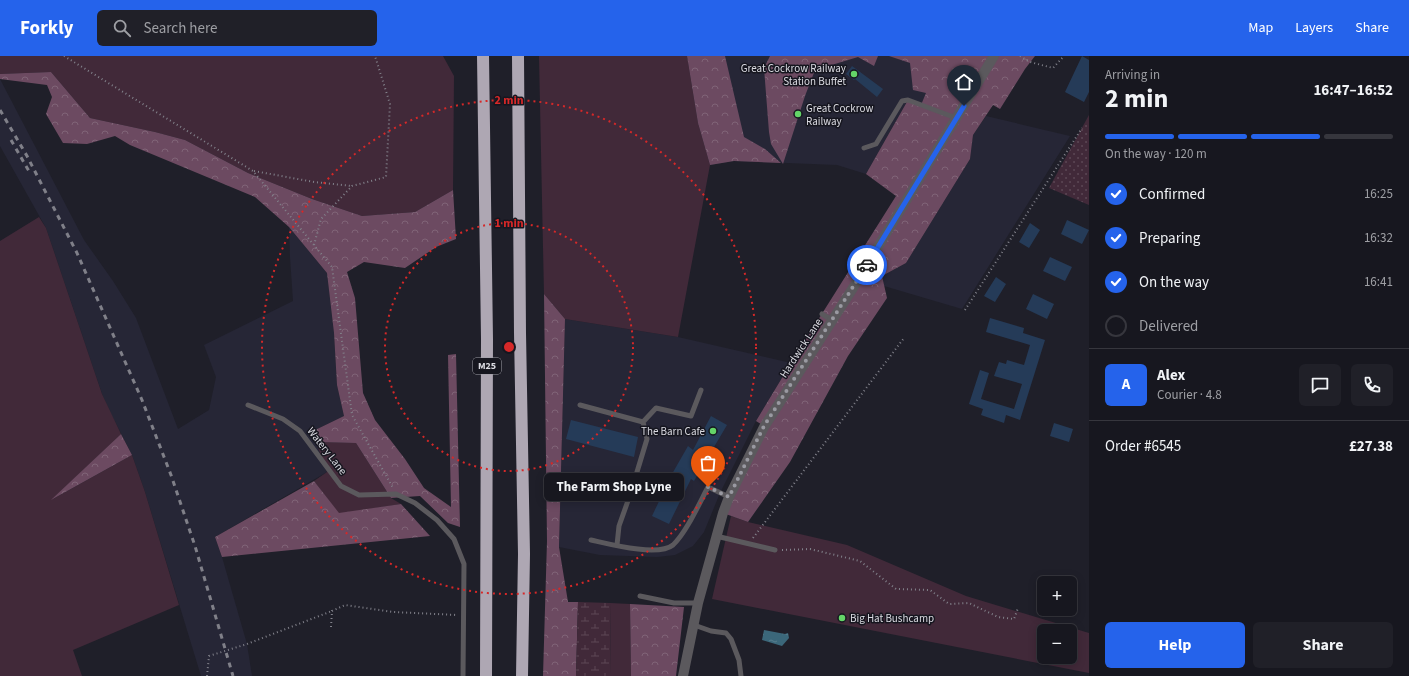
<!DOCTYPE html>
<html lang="en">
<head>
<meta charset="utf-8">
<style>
	body { margin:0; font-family:"Source Sans 3",sans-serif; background:#202028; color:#f1f3f6; height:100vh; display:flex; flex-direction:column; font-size:15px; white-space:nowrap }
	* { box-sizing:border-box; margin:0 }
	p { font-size:13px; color:#9e9fa4 }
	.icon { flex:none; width:22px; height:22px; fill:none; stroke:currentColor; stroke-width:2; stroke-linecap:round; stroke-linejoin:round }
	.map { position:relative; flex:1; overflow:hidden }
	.sheet { display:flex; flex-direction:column; background:#17171f; width:320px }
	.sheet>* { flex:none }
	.fabs { position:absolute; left:1037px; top:520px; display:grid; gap:8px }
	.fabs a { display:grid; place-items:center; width:40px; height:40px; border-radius:6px; background:#17171f; box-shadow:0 2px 10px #0003,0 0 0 1px #36363d; font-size:20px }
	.pin { position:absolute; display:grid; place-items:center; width:34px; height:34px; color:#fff; margin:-41px -17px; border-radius:50% 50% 50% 0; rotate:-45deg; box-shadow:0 0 4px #0007 }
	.pin .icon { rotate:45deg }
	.courier { position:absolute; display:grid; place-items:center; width:40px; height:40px; margin:-20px; border:3px solid #2563eb; border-radius:50%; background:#fff; color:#222; box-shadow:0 1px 5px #0007 }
	.bubble { position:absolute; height:28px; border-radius:6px; background:#17171f; box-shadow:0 2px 10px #0003,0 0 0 1px #36363d; font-size:13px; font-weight:700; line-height:28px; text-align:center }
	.headline em { font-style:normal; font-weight:700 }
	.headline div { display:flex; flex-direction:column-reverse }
	.headline { display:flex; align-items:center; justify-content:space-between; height:68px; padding:0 16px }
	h1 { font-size:26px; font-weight:700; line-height:30px }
	.bar { display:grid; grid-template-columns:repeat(4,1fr); gap:6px 4px; align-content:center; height:48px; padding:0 16px }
	.bar i { height:5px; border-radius:3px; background:#36363d }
	.bar .active { background:#2563eb }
	.bar p { grid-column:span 4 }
	.line { display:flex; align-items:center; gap:10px; padding:0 16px; border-top:1px solid #36363d }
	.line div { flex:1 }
	.round { display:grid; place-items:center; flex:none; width:42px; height:42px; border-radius:6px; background:#202028 }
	ol { padding:0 16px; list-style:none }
	li { display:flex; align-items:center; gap:12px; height:44px }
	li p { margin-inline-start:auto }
	li .icon { padding:4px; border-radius:50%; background:#2563eb; color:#fff; stroke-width:4 }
	li:last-child { color:#9e9fa4 }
	li i { width:22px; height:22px; border:2px solid #36363d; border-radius:50% }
	.cta { display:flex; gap:8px; margin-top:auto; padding:8px 16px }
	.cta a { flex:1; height:46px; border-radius:6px; background:#2563eb; color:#fff; font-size:16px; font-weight:700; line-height:46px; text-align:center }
	.cta a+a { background:#202028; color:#f1f3f6 }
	header { display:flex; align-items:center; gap:24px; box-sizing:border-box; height:56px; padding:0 20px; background:#2563eb; color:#fff }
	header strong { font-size:19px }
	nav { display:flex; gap:22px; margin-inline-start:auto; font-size:14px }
	.search { width:280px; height:36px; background:#202028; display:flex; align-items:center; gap:10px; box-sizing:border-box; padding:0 14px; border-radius:6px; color:#9e9fa4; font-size:15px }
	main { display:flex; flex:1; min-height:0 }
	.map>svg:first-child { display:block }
	.built { fill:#262636 }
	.grass { fill:#412939; fill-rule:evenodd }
	.forest { fill:url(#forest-crowns) }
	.wetland { fill:url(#wetland-marsh) }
	.garden { fill:url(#garden-dots) }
	.water { fill:url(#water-ripples) }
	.building { fill:#253b58 }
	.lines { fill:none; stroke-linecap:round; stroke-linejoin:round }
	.path { stroke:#82828b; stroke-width:2; stroke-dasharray:1 3; stroke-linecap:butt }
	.service { stroke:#5b595d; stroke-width:5 }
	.tertiary { stroke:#5b595d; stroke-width:10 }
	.motorway { stroke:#aea7b3; stroke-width:12 }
	.rail { stroke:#808089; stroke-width:3; stroke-dasharray:5 5; stroke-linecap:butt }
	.done { stroke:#9999a1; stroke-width:4; stroke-dasharray:0 7.2 }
	.route { stroke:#2563eb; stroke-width:5 }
	.ring { fill:none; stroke:#d62828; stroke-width:2; stroke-dasharray:2 4 }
	.poi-dot { fill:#64d468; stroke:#16161f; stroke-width:1.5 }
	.labels { text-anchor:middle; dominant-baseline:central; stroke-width:3; stroke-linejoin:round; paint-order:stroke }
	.shield { fill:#16161f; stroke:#9f9fa7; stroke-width:1 }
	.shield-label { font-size:10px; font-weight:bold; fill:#dadae1 }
	.poi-label { font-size:11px; fill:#dadae1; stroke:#16161f; text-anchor:end }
	.street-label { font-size:11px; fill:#dadae1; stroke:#16161f }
	.centre { fill:#d62828; stroke:#16161f; stroke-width:2 }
	.ring-label { font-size:12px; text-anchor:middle; font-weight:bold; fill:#d62828; stroke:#16161f; stroke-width:3; stroke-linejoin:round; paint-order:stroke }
</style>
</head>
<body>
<header>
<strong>Forkly</strong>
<div class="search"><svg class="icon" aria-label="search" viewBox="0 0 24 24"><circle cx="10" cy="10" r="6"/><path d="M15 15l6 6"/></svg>Search here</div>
<nav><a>Map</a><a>Layers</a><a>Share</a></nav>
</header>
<main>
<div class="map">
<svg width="1089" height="620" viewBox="0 0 1089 620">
	<defs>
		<pattern id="forest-crowns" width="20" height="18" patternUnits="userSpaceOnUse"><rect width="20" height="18" fill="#6c4a61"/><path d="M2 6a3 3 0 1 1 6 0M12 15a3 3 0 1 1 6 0" fill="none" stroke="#806477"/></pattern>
		<pattern id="wetland-marsh" width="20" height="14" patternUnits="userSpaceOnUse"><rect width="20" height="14" fill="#412939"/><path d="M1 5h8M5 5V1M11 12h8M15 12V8" fill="none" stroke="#5c4755"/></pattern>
		<pattern id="garden-dots" width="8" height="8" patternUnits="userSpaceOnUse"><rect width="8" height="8" fill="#412939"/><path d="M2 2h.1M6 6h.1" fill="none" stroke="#5c4755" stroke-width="1.8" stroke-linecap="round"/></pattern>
		<pattern id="water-ripples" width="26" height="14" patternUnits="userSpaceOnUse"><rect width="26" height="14" fill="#3b677a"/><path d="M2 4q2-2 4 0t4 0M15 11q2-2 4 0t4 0" fill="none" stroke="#577c8d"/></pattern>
	</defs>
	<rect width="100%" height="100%" fill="#1f1f29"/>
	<path class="built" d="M687,0H963L921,49L908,44L866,118L837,109L734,105L710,109L698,67Z
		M0,23L84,184L113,225L136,262L178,373L209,354L216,321L204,289L293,245L290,201L289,171L327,217L334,277L337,329L344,360L311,376L316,386L327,416L215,481L222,501L247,588L252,620H201L145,436L132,399L111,358L102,338L46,172L0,90Z
		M986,60L1070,80L962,253L884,230L882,220L906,207L970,103L973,79Z
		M565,263L678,281L791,307L756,365L720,437L704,476L693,490L675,499L657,501L600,499L559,491Z"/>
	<path class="grass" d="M0,0H443L454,20L453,134L415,156L362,160L312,143L248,117L185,84L155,76L90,62L51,16L0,18Z
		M539,0H687L698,67L710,109L678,281L565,263L544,238Z
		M39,161L46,172L102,338L121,378L53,443L132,399L145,436L179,549L73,594L82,620H0V185Z
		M316,386L356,387L391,442L401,448L339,458L314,425L327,416Z
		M731,460L748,466L847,489L966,540L1089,577V617L712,543ZM1044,575H1070V601H1044Z
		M610,547L630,548L631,620H611Z"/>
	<path class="forest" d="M687,0H725L744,81L765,93L781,107L734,105L710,109L698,67Z
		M770,0H878L874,10L858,1L815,14L805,40L783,108L771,88L769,76L764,12Z
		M889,0H1035L1025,13L1000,53L993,49L973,79L970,103L906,207L882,220L887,242L848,300L790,406L748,466L723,457L764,370L756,365L791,307L896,140L866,118L908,44L921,49L926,37L913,34L910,7Z
		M51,16L90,62L155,76L185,84L248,117L312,143L362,160L415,156L453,134L456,183L436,191L405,212L364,206L347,216L355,242L363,337L375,364L405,403L424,432L451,451L448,299L456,298L460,471L448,467L420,440L391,442L356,387L316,386L311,376L344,360L337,329L334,277L327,217L289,171L255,141L130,89L115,80L87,88L63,87L46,58L52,41L47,29L0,23V18Z
		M544,238L565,263L559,491L568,546H578L576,620H543L547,485Z
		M121,378L132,399L51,444Z
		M314,425L339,457L401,448L430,480L222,501L215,481Z
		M630,548L684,551L676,620H631Z"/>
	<path class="wetland" d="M578,546L610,547L611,620H576Z"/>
	<path class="garden" d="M1089,59V149L1049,132Z"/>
	<path class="water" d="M764,574L785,578L788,577L789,582L782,590L762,584Z"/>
	<path class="building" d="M1082,0L1089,4V36L1084,46L1065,36Z
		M852,10L883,33L877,41L855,23L854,24L846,18Z
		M1067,164L1089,174L1082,188L1061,178Z
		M1030,167L1040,174L1029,192L1019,186Z
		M1050,201L1072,211L1065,225L1043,215Z
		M996,221L1006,228L995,246L984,240Z
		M1033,238L1054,248L1047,263L1026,253Z
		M990,262L1024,272L1023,277L1045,284L1020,364L1006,359L1004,367L981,359L983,353L969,348L980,314L989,317L981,343L1014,353L1021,331L1022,328L994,320L999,306L1006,308L1007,304L1024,309L1030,289L986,276Z
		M711,360L727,369L694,425L691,423L669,468L652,460L672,418L688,390L693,394Z
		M571,364L638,381L634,401L566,383Z
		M1054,367L1073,373L1069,386L1050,380Z"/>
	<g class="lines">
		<path class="path" d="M64,0L253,115L332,211L352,359L393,432
			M1020,0L1030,6L1053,12L1064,0
			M254,115L314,126L352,130
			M314,189L321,163L352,130L386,121L390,48L375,0
			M965,254L1082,72
			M753,482L904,282
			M782,494L810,493L860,505L896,533L930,534L949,548L969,547L998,561L1014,563L1018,552
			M331,571L332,555L345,549L393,556L457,559
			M207,620L209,600L247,588L332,555"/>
		<path class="service" d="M864,92L876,88L902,45L908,44L956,62
			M822,258L832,264
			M248,349L283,363L300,375L341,430L359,439L396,438L415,447L437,464L454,483L464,508L463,620
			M580,349L643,366L647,383L630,439L619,470L617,489
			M643,366L656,352L691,360L701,334
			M716,480L775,494
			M591,484C609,488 658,501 673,489C686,477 699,448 708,431L729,441
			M640,540L674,547H698
			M694,569L711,575L726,577L731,583L739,604L741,620"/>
		<path class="tertiary" d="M683,620L698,547L723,457L729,441L764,371L853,232L994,0"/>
		<path class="motorway" d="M483,0L487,283L486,620
			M518,0L520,277L524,498L522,620"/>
		<path class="rail" d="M0,54L27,100L77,197L142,344L171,419L195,490L233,620
			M11,84L30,117"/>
	</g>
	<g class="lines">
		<path class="done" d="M708,431L729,441L764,370L867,209"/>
		<path class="route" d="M867,209L964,50"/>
	</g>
	<g class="ring">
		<circle cx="509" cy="291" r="124"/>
		<circle cx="509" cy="291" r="247"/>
	</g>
	<g class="poi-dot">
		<circle cx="854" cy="18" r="4"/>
		<circle cx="798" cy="58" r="4"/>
		<circle cx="713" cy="375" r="4"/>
		<circle cx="842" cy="562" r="4"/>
	</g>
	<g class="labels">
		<rect class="shield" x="473" y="302" width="28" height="16" rx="3"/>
		<g class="shield-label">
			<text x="487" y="310">M25</text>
		</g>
		<g class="poi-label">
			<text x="846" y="12">Great Cockrow Railway<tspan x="846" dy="13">Station Buffet</tspan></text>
			<text x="806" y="52" text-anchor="start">Great Cockrow<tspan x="806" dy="13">Railway</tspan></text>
			<text x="705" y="375">The Barn Cafe</text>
			<text x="850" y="562" text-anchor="start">Big Hat Bushcamp</text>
		</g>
		<g class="street-label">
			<text transform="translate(801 292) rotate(-57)">Hardwick Lane</text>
			<text transform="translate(327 395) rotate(52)">Watery Lane</text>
		</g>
	</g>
	<circle cx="509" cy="291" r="6" class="centre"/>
	<g class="ring-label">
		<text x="509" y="48">2 min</text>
		<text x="509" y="171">1 min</text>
	</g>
</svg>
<div class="fabs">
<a>+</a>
<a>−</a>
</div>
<div class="pin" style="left:708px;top:431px;background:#ea580c"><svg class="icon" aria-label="bag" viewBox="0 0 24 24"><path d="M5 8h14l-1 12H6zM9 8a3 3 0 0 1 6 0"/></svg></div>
<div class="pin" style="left:964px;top:50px;background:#1f2937"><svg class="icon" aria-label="home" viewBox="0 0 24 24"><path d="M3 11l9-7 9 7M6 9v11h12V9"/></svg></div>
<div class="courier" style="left:867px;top:209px"><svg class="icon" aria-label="car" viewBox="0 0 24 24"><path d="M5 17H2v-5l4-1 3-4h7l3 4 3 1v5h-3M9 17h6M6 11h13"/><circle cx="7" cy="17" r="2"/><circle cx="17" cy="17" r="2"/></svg></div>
<div class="bubble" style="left:544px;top:417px;width:140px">The Farm Shop Lyne</div>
</div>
<section class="sheet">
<div class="headline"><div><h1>2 min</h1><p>Arriving in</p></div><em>16:47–16:52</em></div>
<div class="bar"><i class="active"></i><i class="active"></i><i class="active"></i><i></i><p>On the way · 120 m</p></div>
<ol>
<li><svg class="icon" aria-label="check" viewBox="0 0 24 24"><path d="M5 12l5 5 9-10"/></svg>Confirmed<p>16:25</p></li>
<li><svg class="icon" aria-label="check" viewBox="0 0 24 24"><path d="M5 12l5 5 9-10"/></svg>Preparing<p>16:32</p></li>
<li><svg class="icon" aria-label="check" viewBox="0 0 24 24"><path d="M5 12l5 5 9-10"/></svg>On the way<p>16:41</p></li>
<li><i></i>Delivered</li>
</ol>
<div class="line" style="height:72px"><b class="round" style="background:#2563eb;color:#fff">A</b><div><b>Alex</b><p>Courier · 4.8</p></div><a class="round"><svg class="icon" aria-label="chat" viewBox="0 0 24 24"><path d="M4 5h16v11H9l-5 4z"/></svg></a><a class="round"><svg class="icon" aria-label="phone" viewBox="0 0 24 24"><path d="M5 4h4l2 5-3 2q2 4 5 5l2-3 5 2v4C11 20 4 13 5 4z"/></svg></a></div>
<div class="line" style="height:52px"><div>Order #6545</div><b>£27.38</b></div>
<div class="cta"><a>Help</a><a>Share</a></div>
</section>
</main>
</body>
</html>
